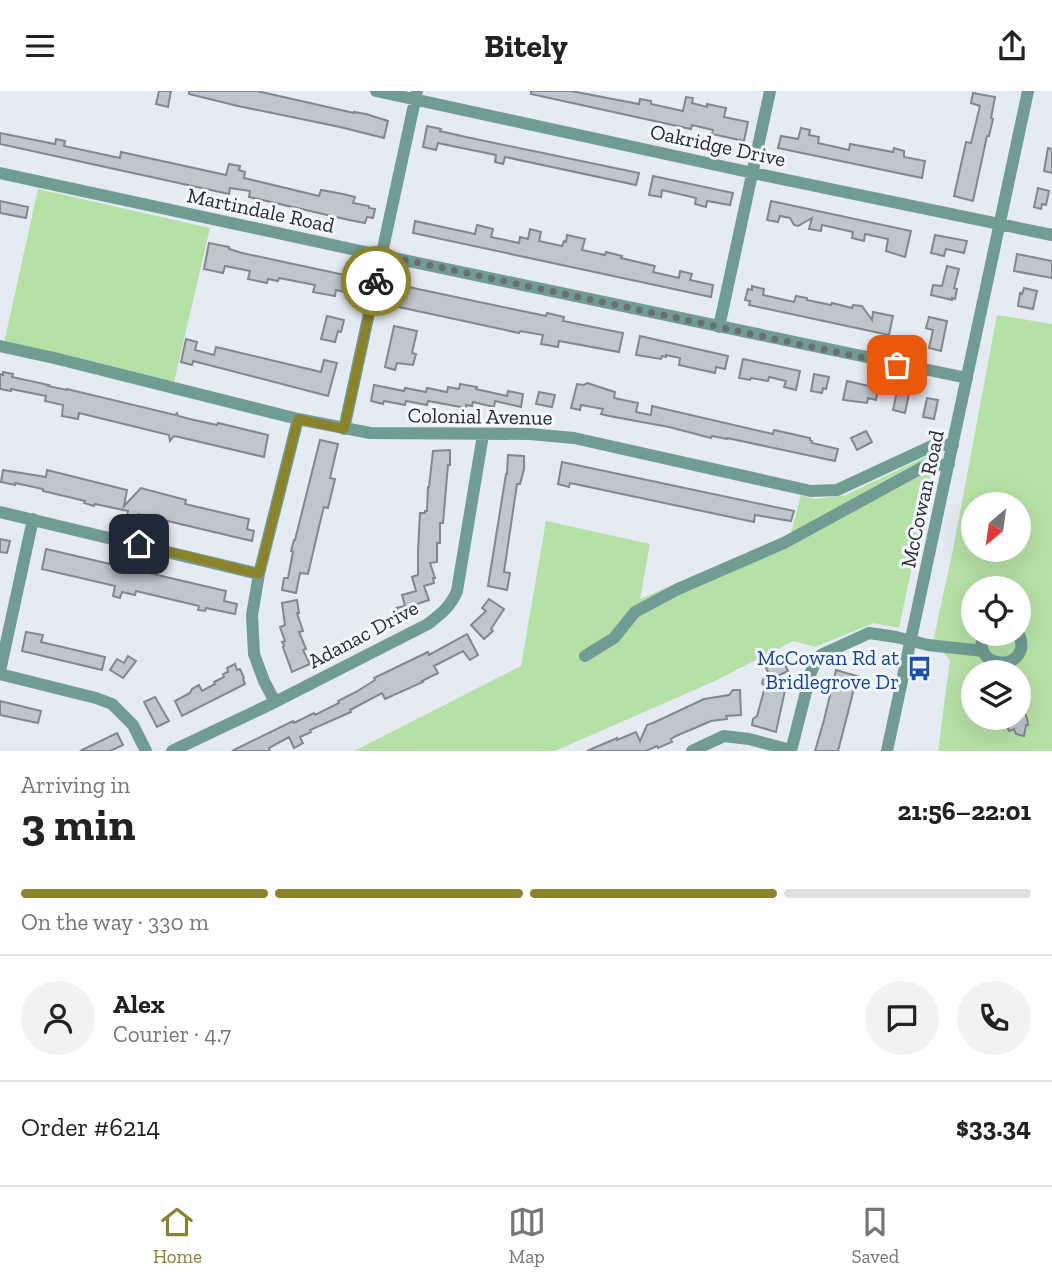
<!DOCTYPE html>
<html lang="en">
<head>
<meta charset="utf-8">
<style>
	body { margin:0; font-family:"Zilla Slab",serif; background:#f2f2f2; color:#222; height:100vh; display:flex; flex-direction:column; font-size:26px; white-space:nowrap }
	* { box-sizing:border-box; margin:0 }
	p { font-size:23px; color:#767676 }
	.icon { flex:none; width:38px; height:38px; fill:none; stroke:currentColor; stroke-width:2; stroke-linecap:round; stroke-linejoin:round }
	.map { position:relative; height:660px; overflow:hidden }
	.details { display:flex; flex-direction:column; background:#fff; flex:1 }
	.details>* { flex:none }
	.needle { width:46px; rotate:209deg }
	.controls { position:absolute; left:961px; top:401px; display:grid; gap:14px }
	.controls a { display:grid; place-items:center; width:70px; height:70px; border-radius:50%; background:#fff; box-shadow:0 7px 28px #0002; font-size:35px }
	.pin { position:absolute; display:grid; place-items:center; width:60px; height:60px; color:#fff; margin:-30px; border-radius:14px; box-shadow:0 4px 10px #0006 }
	.courier { position:absolute; display:grid; place-items:center; width:70px; height:70px; margin:-35px; border:5px solid #8c822a; border-radius:50%; background:#fff; color:#222; box-shadow:0 2px 9px #0007 }
	.overview em { font-style:normal; font-weight:700 }
	.overview div { display:flex; flex-direction:column-reverse }
	.overview { display:flex; align-items:center; justify-content:space-between; height:119px; padding:0 21px }
	h1 { font-size:46px; font-weight:700; line-height:52px }
	.bar { display:grid; grid-template-columns:repeat(4,1fr); gap:10px 7px; align-content:center; height:84px; padding:0 21px }
	.bar i { height:9px; border-radius:5px; background:#e0e0e0 }
	.bar .on { background:#8c822a }
	.bar p { grid-column:span 4 }
	.line { display:flex; align-items:center; gap:18px; padding:0 21px; border-top:2px solid #e0e0e0 }
	.line div { flex:1 }
	.round { display:grid; place-items:center; flex:none; width:74px; height:74px; border-radius:37px; background:#f2f2f2 }
	header { display:flex; justify-content:space-between; align-items:center; height:91px; padding:0 21px; background:#fff; font-size:32px; font-weight:700 }
	.tab-bar { display:flex; justify-content:space-around; align-items:center; height:98px; border-top:2px solid #e0e0e0; background:#fff; font-size:19px; color:#767676 }
	.tab-bar a { display:grid; justify-items:center; gap:4px }
	.tab-bar .on { color:#8c822a }
	.map>svg:first-child { display:block }
	.green { fill:#b6e1a6; fill-rule:evenodd }
	.building { fill:#bfc6cc; stroke:#82888e; stroke-width:2 }
	.lines { fill:none; stroke-linecap:round; stroke-linejoin:round }
	.minor { stroke:#719c94; stroke-width:12 }
	.done { stroke:#6b6f73; stroke-width:7; stroke-dasharray:0 12.6 }
	.route { stroke:#8c822a; stroke-width:9 }
	.labels { text-anchor:middle; dominant-baseline:central; stroke-width:6; stroke-linejoin:round; paint-order:stroke }
	.street-label { font-size:21px; fill:#292c2e; stroke:#f3f8fe }
	.transit-label { font-size:21px; fill:#164399; stroke:#f3f8fe; text-anchor:end }
</style>
</head>
<body>
<header><svg class="icon" aria-label="menu" viewBox="0 0 24 24"><path d="M4 6h16M4 12h16M4 18h16"/></svg>Bitely<svg class="icon" aria-label="share" viewBox="0 0 24 24"><path d="M12 15V3M7 8l5-5 5 5M5 13v7h14v-7"/></svg></header>
<div class="map">
<svg width="1052" height="660" viewBox="0 0 1052 660">
	<rect width="100%" height="100%" fill="#e5ebf2"/>
	<path class="green" d="M38,98L210,137L174,291L4,252Z
		M997,224L1052,233V660H938L950,569L933,551L953,459ZM973,413H1018V458H973ZM973,497H1018V542H973ZM973,581H1018V626H973Z
		M932,364L935,367L899,537L874,532L815,556L793,550L715,590L555,660H354L521,575L546,430L650,453L640,508L791,442L801,404L815,408L846,404L927,365Z"/>
	<path class="building" d="M159,0H171L168,16L156,13Z
		M189,0H257L354,22V21L366,23L388,30L384,47L340,36L238,15L189,3Z
		M531,0H571L639,13L640,8L651,10V13L683,20L686,6L693,7L692,12L707,16V13L726,17L724,26L748,31L744,50L712,43L713,39L692,34L691,38L531,3Z
		M973,2L995,6L991,27L993,28L989,45H987L973,110L954,105L966,51L971,52L980,15L971,12Z
		M427,35L441,38L440,40L466,46L639,82L636,94L505,66L503,73L495,71L496,64L447,54L438,52L436,59L423,56Z
		M801,37L810,39L809,44L819,46L818,52L849,59L850,53L893,61L894,57L904,60V66L925,70L922,87L778,57L781,45L798,48Z
		M0,42L55,53L56,48L65,50L64,55L120,67L121,61L226,84L229,73L240,75L239,79L245,81L244,87L319,105L321,99L343,103L355,106L353,112L369,115V117L375,118L373,127L367,126L365,132L349,129L249,106L250,100L230,97L229,103L0,53Z
		M1048,57L1052,58V82L1044,80Z
		M653,85L733,102L730,114L707,110L706,116L695,113L696,107L662,99L661,106L649,104Z
		M1038,97L1049,100L1046,114L1042,113L1041,118L1034,116Z
		M0,110L28,116L26,127L0,122Z
		M771,110L911,140L905,166L886,160L888,148L865,143L864,150L852,147L853,141L822,134L821,140L809,138L812,127L798,135L794,134L790,127L780,125L778,131L767,129Z
		M415,130L475,143L477,134L493,138L491,146L519,152L520,146L528,148L530,138L541,141L539,150L562,155L564,150L566,151L567,144L585,148L582,159L605,164L606,161L622,165L621,167L655,175L653,181L679,187L680,180L692,183L690,189L713,194L711,206L413,142Z
		M935,144L967,150L964,162L946,158L944,165L931,162Z
		M209,152L229,156V158L242,162L354,186L350,202L336,199L335,205L313,201L315,194L279,187L278,190L268,188L267,192L248,188L250,180L225,175L223,182L204,178Z
		M1017,163L1052,170V187L1014,180Z
		M947,175L959,178L954,197L957,198L955,208L952,207V209L931,204L933,194L942,195Z
		M399,194L546,225L547,222L564,226L563,230L623,242L619,261L559,250L558,256L541,253L543,244L520,240L519,242L394,215Z
		M752,195L764,198L763,204L794,211L796,205L807,207V209L831,214L832,212L852,217L853,214L862,215L872,229L873,221L893,225L889,244L749,214L750,210L745,209L748,198L752,199Z
		M1024,197L1037,200L1033,218L1018,215L1020,202L1022,203Z
		M327,225L344,229L341,241L338,240L335,251L321,248Z
		M929,226L947,230L941,260L929,257L933,239L926,237Z
		M394,235L417,240L412,262L416,263L413,274L397,272L395,279L385,276Z
		M640,245L728,265L725,278L716,276L715,282L679,274L680,267L666,264V266L662,265L661,268L636,264Z
		M186,248L197,251L195,259L214,264L216,256L321,281L324,269L337,272L328,305L193,270L192,274L181,271Z
		M743,268L800,280L796,299L784,296L786,290L769,286L768,290L751,287L750,289L739,287Z
		M3,281L13,283L12,286L49,294L48,295L67,299V298L175,324L177,322L178,325L194,329L217,334L218,332L268,344L264,366L179,346L174,345L170,350L169,344L79,322L78,328L62,325L63,314L45,310L46,305L11,298V300L0,298V283L3,284Z
		M814,283L829,286L826,298L823,297L822,302L811,300Z
		M847,290L878,297L876,309L868,307L867,312L843,309Z
		M587,292L615,301L614,307L638,312L636,321L651,324L652,315L773,343L774,339L810,347V349L812,350V352L838,358L835,370L727,347V348L712,345L711,347L669,336L609,325L601,323L603,318L581,314L580,319L571,317L577,293L584,294Z
		M460,293L477,296L476,298L507,305L508,300L523,303L521,316L495,310L494,316L473,311L472,315L466,314V317L428,310L427,314L406,310L405,314L384,310L383,313L371,310L374,294L404,300L405,297L426,301L427,297L447,301L448,296L459,298Z
		M897,300L909,303L905,322L893,319Z
		M539,301L555,304L552,316L536,313Z
		M927,307L938,309L934,328L923,326Z
		M866,340L872,351L857,359L851,347Z
		M320,349L338,353L330,387L335,388L328,417L324,416L322,423L308,483L300,482L296,502L282,499L284,487H288L293,461L291,460L294,449H295Z
		M450,359V374H448L443,432H440V452H437V471L430,472L435,487H433L434,492L424,495L429,509L417,513L418,519L399,525L396,517L405,515L402,504L416,500L412,486L418,484V460L420,422H425V420H427L428,396H429L433,360Z
		M508,364L524,365V378L520,393H517L504,481L510,482L507,499L488,495L506,383H507Z
		M562,371L794,420L791,430L755,424L754,431L570,392L569,396L558,393Z
		M3,379L46,386L47,379L127,399L124,415L141,397L186,409L185,413L249,428L247,438L254,440L252,450L138,423L137,427L127,424L128,420L95,413L94,415L84,412L85,410L43,400V398L15,392V394L1,391Z
		M0,448L10,450L7,462L0,461Z
		M46,458L226,500L224,510L237,513L235,523L206,517L205,520L198,519L199,515L136,500L135,504L122,501L120,507L113,505L115,495L42,478Z
		M489,508L504,518L491,538L493,540L484,548L471,534L486,520L482,517Z
		M297,509L299,522H297L303,540L299,541L306,558L303,559L310,573L292,581L283,556L284,554L282,551L285,550L280,536L285,534L282,512Z
		M26,541L43,544L41,551L105,566L102,579L22,560Z
		M467,543L478,564L470,569L463,560L434,575L438,582L422,590L423,591L385,608L382,602L350,619L351,621L310,639L311,641L300,646L303,652L294,657L289,646L269,657L270,660H232L293,630L294,632L314,622L315,624L339,612L338,610L356,601L375,589L374,587L428,561L429,564Z
		M781,564L788,580L775,586L787,590L776,641L752,634L753,628L757,625L765,596L762,592L764,586L769,583L766,577L770,575L768,570Z
		M128,565L136,570L123,587L110,579L117,568L124,572Z
		M235,573L237,579L240,578L244,587L243,588L245,593L182,625L175,610L190,602L192,598L199,594L202,600L215,593L214,591L224,586L223,583L228,581L227,577Z
		M836,579L860,586L859,592L855,594L838,660H815L824,629Z
		M733,599H740L741,624L726,625L727,628L711,630L676,645L671,648L672,651L658,657L657,655L646,660H587L617,647V649L636,641L640,650L647,634L653,632L704,608L729,604Z
		M155,606L169,630L157,636L144,611Z
		M1018,606L1027,627L1028,634H1026L1024,645L1016,643L1014,638L1009,640L1004,626H1018Z
		M0,610L41,620L38,632L0,624Z
		M117,642L123,654L110,660H80Z"/>
	<g class="lines">
		<path class="minor" d="M376,0L753,82L1052,144
			M0,82L370,162L967,287
			M719,236L770,0
			M0,255L54,267L298,328L370,342L530,343L574,347L811,400L837,399L934,354H953
			M344,338L417,0
			M0,421L259,483
			M984,542C968,582 1037,581 1018,541
			M585,565L614,547L635,521L678,498L784,452L925,375L949,373
			M0,580L33,428
			M0,583L96,607L112,613L133,634L146,660
			M275,611L264,590L254,563L252,524L259,483L298,328
			M172,660L275,611L428,533C441,523 451,515 457,500L483,344
			M692,660L724,645L749,648L791,659
			M791,660L811,581L815,573L821,564L869,542L896,546L928,554L983,560
			M887,660L1028,0"/>
	</g>
	<g class="lines">
		<path class="done" d="M376,190L382,164L897,274"/>
		<path class="route" d="M139,453L259,483L298,328L344,338L376,190"/>
	</g>
	<defs>
		<symbol id="bus-bare" viewBox="-9 -9 18 18"><path d="M-5-6H5V4H4V6H2V4H-2V6H-4V4H-5ZM-3.5-4V0h7V-4ZM-3.5 1.2v1.5H-2V1.2ZM2 1.2v1.5H3.5V1.2Z" fill="#1a4fb4" stroke="#f3f8fe" stroke-width="2.5" paint-order="stroke"/></symbol>
	</defs>
	<g fill-rule="evenodd">
		<use href="#bus-bare" x="902" y="560" width="35" height="35"/>
	</g>
	<g class="labels">
		<g class="street-label">
			<text transform="translate(718 54) rotate(12)">Oakridge Drive</text>
			<text transform="translate(261 119) rotate(12)">Martindale Road</text>
			<text transform="translate(480 325) rotate(1)">Colonial Avenue</text>
			<text transform="translate(922 408) rotate(-78)">McCowan Road</text>
			<text transform="translate(363 543) rotate(-28)">Adanac Drive</text>
		</g>
		<g class="transit-label">
			<text x="899" y="566">McCowan Rd at<tspan x="899" dy="24">Bridlegrove Dr</tspan></text>
		</g>
	</g>
</svg>
<div class="controls">
<a><svg class="needle" viewBox="-14 -14 28 28"><path d="M0-13l5 13h-10z" fill="#e53935"/><path d="M0 13l5-13h-10z" fill="#767676"/></svg></a>
<a><svg class="icon" aria-label="locate" viewBox="0 0 24 24"><circle cx="12" cy="12" r="6"/><path d="M12 2v4M12 18v4M2 12h4M18 12h4"/></svg></a>
<a><svg class="icon" aria-label="layers" viewBox="0 0 24 24"><path d="M12 4l9 5-9 5-9-5zM3 14l9 5 9-5"/></svg></a>
</div>
<div class="pin" style="left:897px;top:274px;background:#ea580c"><svg class="icon" aria-label="bag" viewBox="0 0 24 24"><path d="M5 8h14l-1 12H6zM9 8a3 3 0 0 1 6 0"/></svg></div>
<div class="pin" style="left:139px;top:453px;background:#1f2937"><svg class="icon" aria-label="home" viewBox="0 0 24 24"><path d="M3 11l9-7 9 7M6 9v11h12V9"/></svg></div>
<div class="courier" style="left:376px;top:190px"><svg class="icon" aria-label="bike" viewBox="0 0 24 24"><circle cx="6" cy="16" r="4"/><circle cx="18" cy="16" r="4"/><path d="M6 16l4-8h5l3 8M10 8l3 8H6M13 5h3"/></svg></div>
</div>
<section class="details">
<div class="overview"><div><h1>3 min</h1><p>Arriving in</p></div><em>21:56–22:01</em></div>
<div class="bar"><i class="on"></i><i class="on"></i><i class="on"></i><i></i><p>On the way · 330 m</p></div>
<div class="line" style="height:126px"><a class="round"><svg class="icon" aria-label="person" viewBox="0 0 24 24"><circle cx="12" cy="8" r="4"/><path d="M4 21q1-7 8-7t8 7"/></svg></a><div><b>Alex</b><p>Courier · 4.7</p></div><a class="round"><svg class="icon" aria-label="chat" viewBox="0 0 24 24"><path d="M4 5h16v11H9l-5 4z"/></svg></a><a class="round"><svg class="icon" aria-label="phone" viewBox="0 0 24 24"><path d="M5 4h4l2 5-3 2q2 4 5 5l2-3 5 2v4C11 20 4 13 5 4z"/></svg></a></div>
<div class="line" style="height:91px"><div>Order #6214</div><b>$33.34</b></div>
</section>
<nav class="tab-bar">
<a class="on"><svg class="icon" aria-label="home" viewBox="0 0 24 24"><path d="M3 11l9-7 9 7M6 9v11h12V9"/></svg>Home</a>
<a><svg class="icon" aria-label="map" viewBox="0 0 24 24"><path d="M3 6l6-2 6 2 6-2v14l-6 2-6-2-6 2zM9 4v14M15 6v14"/></svg>Map</a>
<a><svg class="icon" aria-label="saved" viewBox="0 0 24 24"><path d="M7 4h10v16l-5-4-5 4z"/></svg>Saved</a>
</nav>
</body>
</html>
